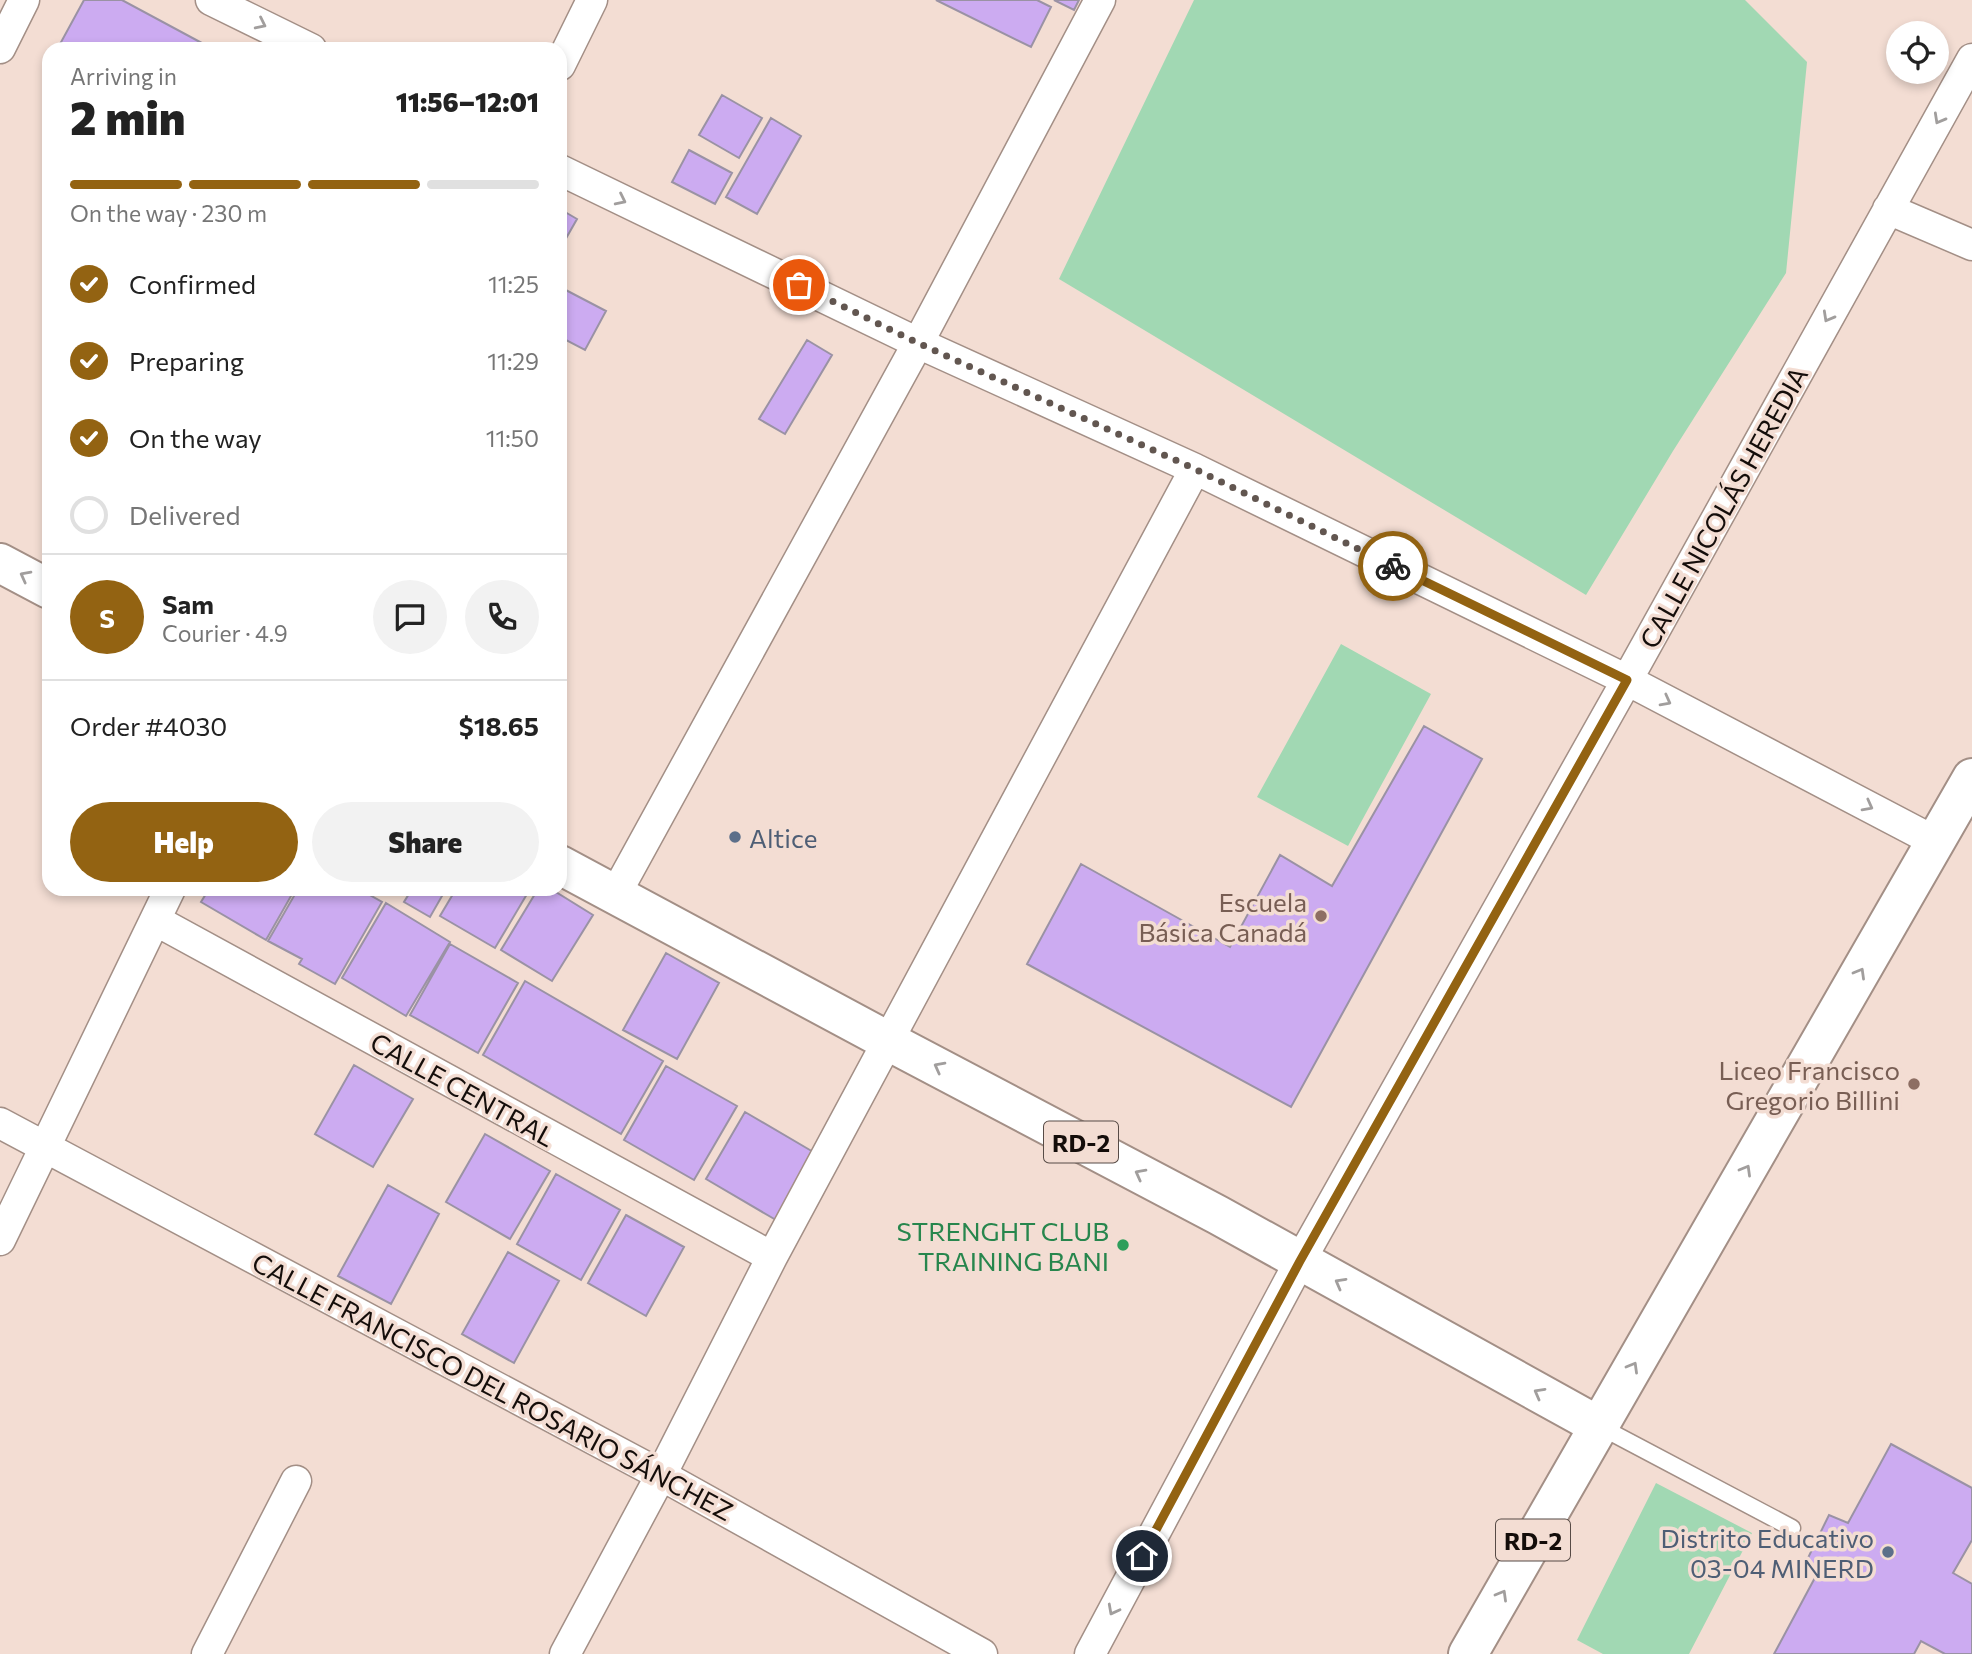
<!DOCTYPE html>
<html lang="en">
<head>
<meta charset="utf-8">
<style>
	body { margin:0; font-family:Commissioner,sans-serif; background:#f2f2f2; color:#222; height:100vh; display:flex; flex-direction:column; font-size:26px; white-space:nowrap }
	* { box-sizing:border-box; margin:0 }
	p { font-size:23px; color:#767676 }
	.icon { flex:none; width:38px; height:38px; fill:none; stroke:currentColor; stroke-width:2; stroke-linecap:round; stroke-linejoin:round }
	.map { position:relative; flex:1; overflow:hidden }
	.details { position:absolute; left:42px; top:42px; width:525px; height:854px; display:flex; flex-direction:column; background:#fff; border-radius:21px; box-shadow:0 4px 10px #0003 }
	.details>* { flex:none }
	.controls { position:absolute; left:1886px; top:21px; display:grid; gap:14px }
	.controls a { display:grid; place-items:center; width:63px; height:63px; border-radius:50%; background:#fff; box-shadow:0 4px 10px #0003; font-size:35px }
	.pin { position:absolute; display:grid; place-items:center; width:60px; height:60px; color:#fff; margin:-30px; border:4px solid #fff; border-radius:50%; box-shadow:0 2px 7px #0007 }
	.courier { position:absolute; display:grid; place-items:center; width:70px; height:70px; margin:-35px; border:5px solid #936312; border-radius:50%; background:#fff; color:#222; box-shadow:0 2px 9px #0007 }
	.summary em { font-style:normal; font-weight:800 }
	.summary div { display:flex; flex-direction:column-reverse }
	.summary { display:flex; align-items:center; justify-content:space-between; height:119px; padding:0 28px }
	h1 { font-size:46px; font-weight:800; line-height:52px }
	.bar { display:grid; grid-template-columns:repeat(4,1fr); gap:10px 7px; align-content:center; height:84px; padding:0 28px }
	.bar i { height:9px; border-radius:5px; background:#e0e0e0 }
	.bar .active { background:#936312 }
	.bar p { grid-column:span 4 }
	.line { display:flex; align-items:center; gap:18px; padding:0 28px; border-top:2px solid #e0e0e0 }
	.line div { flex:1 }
	.round { display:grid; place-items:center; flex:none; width:74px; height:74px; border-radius:37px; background:#f2f2f2 }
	ol { padding:0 28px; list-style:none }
	li { display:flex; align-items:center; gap:21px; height:77px }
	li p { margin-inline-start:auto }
	li .icon { padding:7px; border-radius:50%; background:#936312; color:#fff; stroke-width:4 }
	li:last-child { color:#767676 }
	li i { width:38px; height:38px; border:4px solid #e0e0e0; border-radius:50% }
	.cta { display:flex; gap:14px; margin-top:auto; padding:14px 28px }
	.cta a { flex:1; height:80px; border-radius:42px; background:#936312; color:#fff; font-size:28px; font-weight:800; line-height:80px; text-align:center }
	.cta a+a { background:#f2f2f2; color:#222 }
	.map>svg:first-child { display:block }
	.grass { fill:#a1d8b3 }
	.building { fill:#ccabf1; stroke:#9a92a4; stroke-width:2 }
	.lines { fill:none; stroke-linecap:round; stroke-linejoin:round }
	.lane-casing { stroke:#a38f86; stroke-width:19 }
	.street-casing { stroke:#a38f86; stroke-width:33 }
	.secondary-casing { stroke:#a38f86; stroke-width:42 }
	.primary-casing { stroke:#a38f86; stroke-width:42 }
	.lane { stroke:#fff; stroke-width:16 }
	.street { stroke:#fff; stroke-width:30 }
	.secondary { stroke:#fff; stroke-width:38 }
	.primary { stroke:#fff; stroke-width:38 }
	.oneway { stroke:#a19e9d }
	.done { stroke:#625650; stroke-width:7; stroke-dasharray:0 12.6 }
	.route { stroke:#936312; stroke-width:9 }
	.service-dot { fill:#5c6f8a; stroke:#f3ddd3; stroke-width:2.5 }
	.education-dot { fill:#8d6e63; stroke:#f3ddd3; stroke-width:2.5 }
	.leisure-dot { fill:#2e9e5b; stroke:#f3ddd3; stroke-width:2.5 }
	.labels { text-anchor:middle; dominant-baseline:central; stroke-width:7; stroke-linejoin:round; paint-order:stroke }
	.shield { fill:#f3ddd3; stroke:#574b46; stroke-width:2 }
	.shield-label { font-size:24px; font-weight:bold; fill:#140d0a }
	.street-label { font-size:26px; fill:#140d0a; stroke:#f3ddd3 }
	.service-label { font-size:26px; fill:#4e5e75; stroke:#f3ddd3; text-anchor:start }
	.education-label { font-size:26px; fill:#785e54; stroke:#f3ddd3; text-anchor:end }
	.leisure-label { font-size:26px; fill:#27864d; stroke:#f3ddd3; text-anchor:end }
</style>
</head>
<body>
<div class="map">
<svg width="1972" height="1654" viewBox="0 0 1972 1654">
	<rect width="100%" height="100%" fill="#f3ddd3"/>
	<path class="grass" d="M1194,0H1745L1807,62L1786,273L1673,451L1586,595L1059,279Z
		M1341,644L1431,694L1348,846L1257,797Z
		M1656,1483L1752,1533L1689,1654H1603L1577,1640Z"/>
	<path class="building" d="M84,0H122L213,49H70L60,44Z
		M936,0H1037L1051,7L1031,47Z
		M1054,0H1079L1074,10Z
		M722,95L762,118L739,158L699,135Z
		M771,118L801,136L757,214L726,197Z
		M689,150L732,173L715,204L672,182Z
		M560,209L577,219L560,249Z
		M560,287L606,311L585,350L560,337Z
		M807,340L832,355L785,434L759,419Z
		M1424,726L1482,759L1291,1107L1027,964L1081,864L1230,947L1280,855L1332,886Z
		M209,889H295L266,940L201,902Z
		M298,889H359L382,902L335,984L299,964L302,959L268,941Z
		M412,889H446L430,917L404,902Z
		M456,889H530L495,948L440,916Z
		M538,889H551L593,915L552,981L501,950Z
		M386,903L450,942L406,1016L342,978Z
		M450,944L518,983L478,1053L410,1015Z
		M666,953L719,983L677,1059L623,1030Z
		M525,981L663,1061L621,1134L483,1055Z
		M354,1065L413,1099L373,1167L315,1134Z
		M666,1066L737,1106L694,1180L624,1140Z
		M745,1112L815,1153L776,1220L706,1179Z
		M485,1134L550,1171L510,1239L446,1202Z
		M556,1174L620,1210L581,1280L517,1244Z
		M388,1185L439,1214L391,1304L338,1276Z
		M626,1215L684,1247L646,1316L588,1283Z
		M508,1252L559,1281L514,1363L462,1334Z
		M1891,1444L1972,1488V1540L1953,1573L1972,1584V1654H1945L1921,1641L1914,1654H1774L1818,1572L1805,1564L1829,1515L1848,1523Z"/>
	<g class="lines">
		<defs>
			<path id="lane" d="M1599,1426L1792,1528"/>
			<path id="street" d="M211,0L311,49
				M0,48L24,0
				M560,65L592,0
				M560,170L918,343L1195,469L1627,680L1936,842
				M1888,209L1972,245
				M615,895L918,343L1100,0
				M155,920L772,1257
				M0,1123L661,1475L982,1654
				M0,1240L170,889
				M207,1654L296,1481
				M565,1654L661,1475L772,1257L1195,469
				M1090,1654L1300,1261L1627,680L1972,59"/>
			<path id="secondary" d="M1599,1426L1972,778"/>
			<path id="primary" d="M0,563L49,589
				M560,865L888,1041L1218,1215L1599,1426L1468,1654"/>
		</defs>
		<use href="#lane" class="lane-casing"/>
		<use href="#street" class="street-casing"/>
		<use href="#secondary" class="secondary-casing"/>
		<use href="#primary" class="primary-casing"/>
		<use href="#lane" class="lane"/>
		<use href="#street" class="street"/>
		<use href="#secondary" class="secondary"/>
		<use href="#primary" class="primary"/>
	</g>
	<defs><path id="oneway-chevron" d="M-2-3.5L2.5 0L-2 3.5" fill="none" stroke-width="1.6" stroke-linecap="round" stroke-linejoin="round" transform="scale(1.75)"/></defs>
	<g class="oneway">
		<use href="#oneway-chevron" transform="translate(261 24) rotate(26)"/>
		<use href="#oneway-chevron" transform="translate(1939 119) rotate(119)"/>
		<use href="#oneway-chevron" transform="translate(621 200) rotate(26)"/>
		<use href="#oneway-chevron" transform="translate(1828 317) rotate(119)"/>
		<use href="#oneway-chevron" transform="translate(25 576) rotate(-152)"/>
		<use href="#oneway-chevron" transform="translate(1666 701) rotate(28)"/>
		<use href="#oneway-chevron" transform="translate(1868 806) rotate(28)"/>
		<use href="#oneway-chevron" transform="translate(1860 973) rotate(-60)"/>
		<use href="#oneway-chevron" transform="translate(939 1067) rotate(-152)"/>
		<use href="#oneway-chevron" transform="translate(1746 1170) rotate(-60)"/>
		<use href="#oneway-chevron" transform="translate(1140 1174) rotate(-152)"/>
		<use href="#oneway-chevron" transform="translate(1340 1283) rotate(-151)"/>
		<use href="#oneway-chevron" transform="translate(1633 1367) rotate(-60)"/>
		<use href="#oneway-chevron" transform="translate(1539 1393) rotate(-151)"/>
		<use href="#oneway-chevron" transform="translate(1502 1595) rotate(-60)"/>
		<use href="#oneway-chevron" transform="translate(1113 1610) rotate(118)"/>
	</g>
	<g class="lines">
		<path class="done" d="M799,285L918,343L1195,469L1393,566"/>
		<path class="route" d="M1142,1556L1300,1261L1627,680L1393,566"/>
	</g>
	<g class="service-dot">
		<circle cx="735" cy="837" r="7"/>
		<circle cx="1888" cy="1552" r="7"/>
	</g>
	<g class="education-dot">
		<circle cx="1321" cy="916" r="7"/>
		<circle cx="1914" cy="1084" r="7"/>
	</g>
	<circle class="leisure-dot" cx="1123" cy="1245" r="7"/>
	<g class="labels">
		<g class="shield">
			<rect x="1044" y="1121.5" width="74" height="41" rx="5"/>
			<rect x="1496" y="1519.5" width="74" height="41" rx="5"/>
		</g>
		<g class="shield-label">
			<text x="1081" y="1142">RD-2</text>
			<text x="1533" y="1540">RD-2</text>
		</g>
		<g class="street-label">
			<text transform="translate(1723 507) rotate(-61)">CALLE NICOLÁS HEREDIA</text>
			<text transform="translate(463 1089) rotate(29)">CALLE CENTRAL</text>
			<text transform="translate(493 1386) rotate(28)">CALLE FRANCISCO DEL ROSARIO SÁNCHEZ</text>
		</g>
		<g class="service-label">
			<text x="749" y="837">Altice</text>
			<text x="1874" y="1537" text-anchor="end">Distrito Educativo<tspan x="1874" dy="30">03-04 MINERD</tspan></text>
		</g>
		<g class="education-label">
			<text x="1307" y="901">Escuela<tspan x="1307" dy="30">Básica Canadá</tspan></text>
			<text x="1900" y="1069">Liceo Francisco<tspan x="1900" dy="30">Gregorio Billini</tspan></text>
		</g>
		<g class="leisure-label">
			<text x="1109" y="1230">STRENGHT CLUB<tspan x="1109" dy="30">TRAINING BANI</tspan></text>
		</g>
	</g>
</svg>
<div class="controls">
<a><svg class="icon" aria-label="locate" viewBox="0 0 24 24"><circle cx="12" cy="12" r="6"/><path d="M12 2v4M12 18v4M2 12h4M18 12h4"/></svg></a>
</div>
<div class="pin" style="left:799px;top:285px;background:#ea580c"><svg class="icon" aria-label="bag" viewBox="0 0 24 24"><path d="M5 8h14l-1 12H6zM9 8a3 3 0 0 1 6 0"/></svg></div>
<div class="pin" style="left:1142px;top:1556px;background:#1f2937"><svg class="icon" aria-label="home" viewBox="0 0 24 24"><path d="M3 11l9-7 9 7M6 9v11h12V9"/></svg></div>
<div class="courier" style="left:1393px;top:566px"><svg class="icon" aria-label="bike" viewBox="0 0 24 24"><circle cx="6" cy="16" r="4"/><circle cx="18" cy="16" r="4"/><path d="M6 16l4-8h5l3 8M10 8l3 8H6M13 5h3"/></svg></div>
<section class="details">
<div class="summary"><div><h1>2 min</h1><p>Arriving in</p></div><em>11:56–12:01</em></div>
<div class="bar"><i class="active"></i><i class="active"></i><i class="active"></i><i></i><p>On the way · 230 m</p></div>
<ol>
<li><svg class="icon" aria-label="check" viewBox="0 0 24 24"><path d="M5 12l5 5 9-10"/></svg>Confirmed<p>11:25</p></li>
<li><svg class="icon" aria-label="check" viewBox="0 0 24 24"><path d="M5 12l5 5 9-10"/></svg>Preparing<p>11:29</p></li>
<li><svg class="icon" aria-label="check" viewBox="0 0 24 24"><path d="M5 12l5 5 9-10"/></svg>On the way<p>11:50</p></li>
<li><i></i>Delivered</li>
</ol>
<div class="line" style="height:126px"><b class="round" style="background:#936312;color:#fff">S</b><div><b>Sam</b><p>Courier · 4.9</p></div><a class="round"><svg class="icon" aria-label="chat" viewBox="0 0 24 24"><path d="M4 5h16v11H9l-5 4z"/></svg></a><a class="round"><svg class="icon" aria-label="phone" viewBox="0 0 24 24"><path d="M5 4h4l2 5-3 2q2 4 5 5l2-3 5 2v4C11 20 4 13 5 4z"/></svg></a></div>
<div class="line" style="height:91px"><div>Order #4030</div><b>$18.65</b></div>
<div class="cta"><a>Help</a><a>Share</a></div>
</section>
</div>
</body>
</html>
